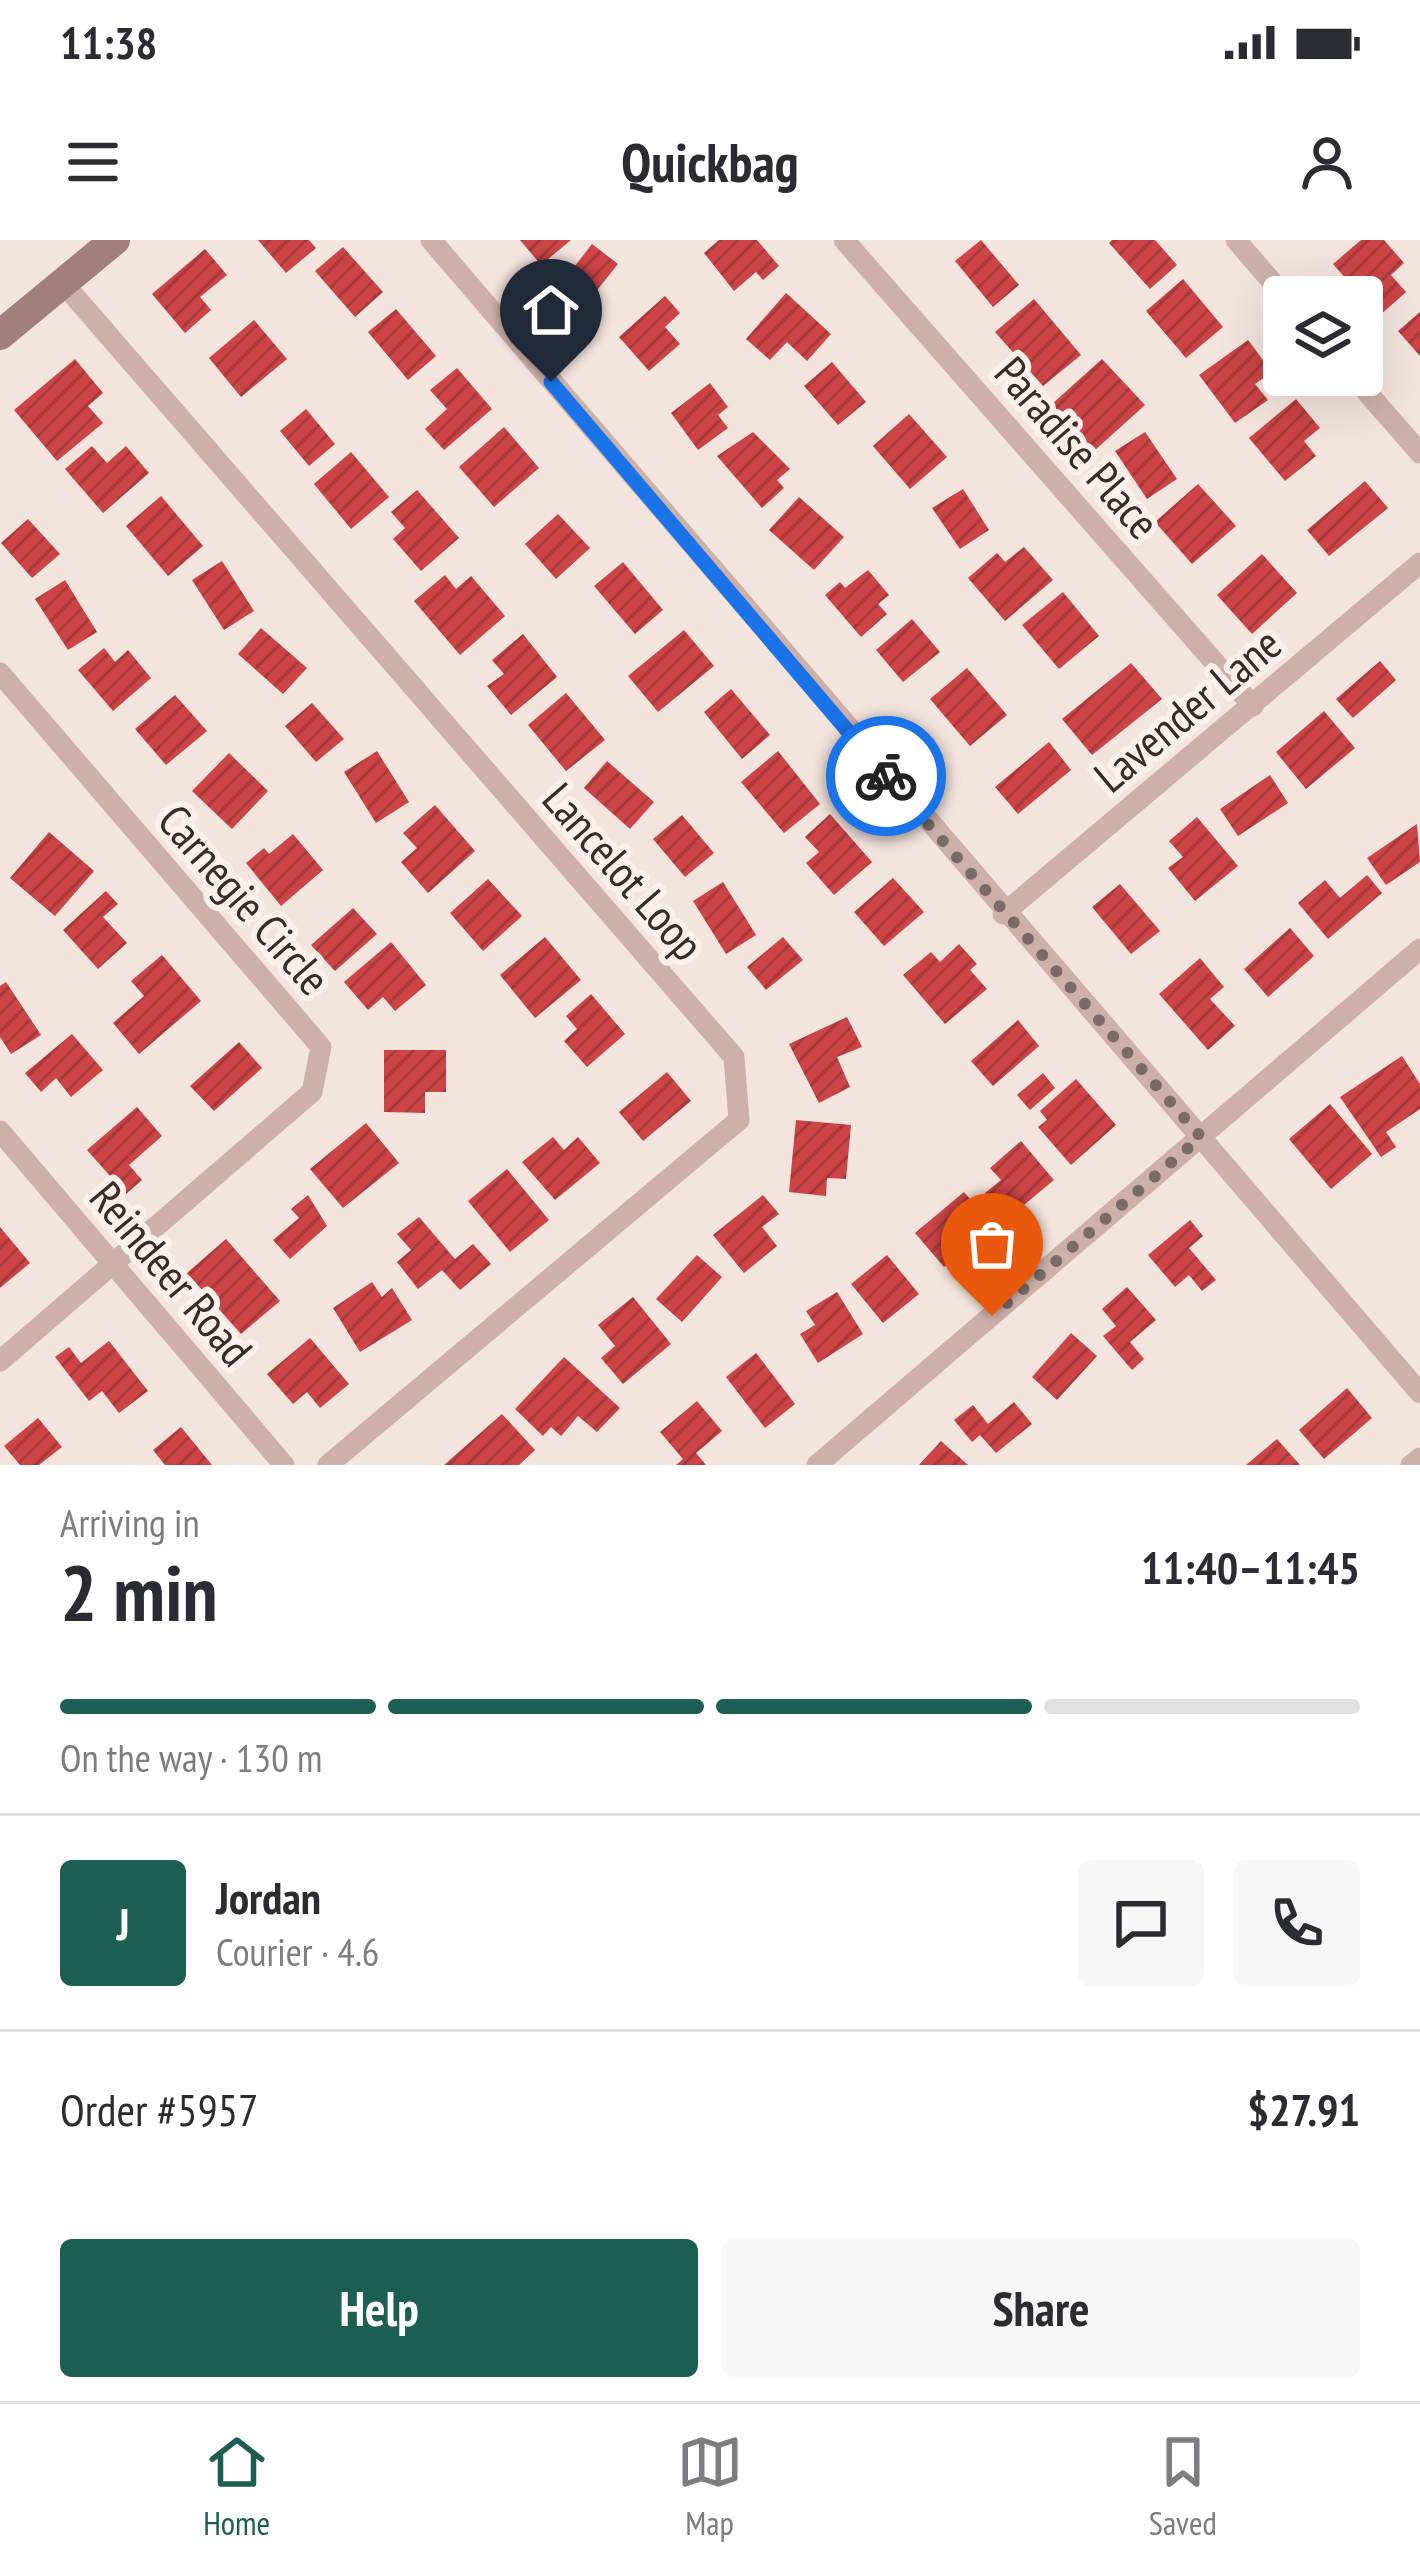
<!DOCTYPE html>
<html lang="en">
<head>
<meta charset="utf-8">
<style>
	body { margin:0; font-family:"PT Sans Narrow",sans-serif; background:#f7f7f7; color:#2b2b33; height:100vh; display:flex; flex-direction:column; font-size:45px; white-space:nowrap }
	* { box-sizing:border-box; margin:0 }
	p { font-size:39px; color:#7c7c81 }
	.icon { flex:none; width:66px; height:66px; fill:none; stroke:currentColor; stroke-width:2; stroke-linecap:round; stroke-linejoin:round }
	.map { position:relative; height:1225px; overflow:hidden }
	.details { display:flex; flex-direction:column; background:#fff; flex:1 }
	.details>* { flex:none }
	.controls { position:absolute; left:1263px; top:36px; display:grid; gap:24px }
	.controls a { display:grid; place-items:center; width:120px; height:120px; border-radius:12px; background:#fff; box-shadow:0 12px 48px #0002; font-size:60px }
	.pin { position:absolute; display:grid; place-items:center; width:102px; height:102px; color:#fff; margin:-123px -51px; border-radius:50% 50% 50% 0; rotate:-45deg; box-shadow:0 0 12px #0007 }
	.pin .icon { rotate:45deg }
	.courier { position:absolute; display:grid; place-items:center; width:120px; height:120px; margin:-60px; border:9px solid #1a73e8; border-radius:50%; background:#fff; color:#222; box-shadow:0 3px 15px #0007 }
	.overview em { font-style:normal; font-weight:700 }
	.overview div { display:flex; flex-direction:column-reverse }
	.overview { display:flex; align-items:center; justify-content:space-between; height:204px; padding:0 60px }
	h1 { font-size:78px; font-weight:700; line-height:90px }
	.bar { display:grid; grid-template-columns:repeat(4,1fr); gap:18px 12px; align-content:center; height:144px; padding:0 60px }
	.bar i { height:15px; border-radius:9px; background:#e1e1e2 }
	.bar .on { background:#1c5f52 }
	.bar p { grid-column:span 4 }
	.line { display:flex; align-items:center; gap:30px; padding:0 60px; border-top:3px solid #e1e1e2 }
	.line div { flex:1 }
	.round { display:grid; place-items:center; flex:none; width:126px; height:126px; border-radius:12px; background:#f7f7f7 }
	.primary-button { display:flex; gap:24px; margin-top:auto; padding:24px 60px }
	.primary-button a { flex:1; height:138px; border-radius:12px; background:#1c5f52; color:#fff; font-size:48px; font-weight:700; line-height:138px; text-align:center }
	.primary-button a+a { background:#f7f7f7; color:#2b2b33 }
	.status { display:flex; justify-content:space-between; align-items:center; height:84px; padding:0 60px; background:#fff; direction:ltr }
	.status svg { height:33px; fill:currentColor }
	header { display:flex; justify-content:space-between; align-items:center; height:156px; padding:0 60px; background:#fff; font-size:54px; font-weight:700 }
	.menu { display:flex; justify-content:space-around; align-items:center; height:168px; border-top:3px solid #e1e1e2; background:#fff; font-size:33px; color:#7c7c81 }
	.menu a { display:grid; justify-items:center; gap:6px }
	.menu .on { color:#1c5f52 }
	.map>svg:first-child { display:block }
	.building { fill:url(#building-hatch) }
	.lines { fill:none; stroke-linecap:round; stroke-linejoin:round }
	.street { stroke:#cdb1a9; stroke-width:21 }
	.secondary { stroke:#a17f7a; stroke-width:30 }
	.done { stroke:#7b6b68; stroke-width:12; stroke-dasharray:0 21.6 }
	.route { stroke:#1a73e8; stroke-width:15 }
	.labels { text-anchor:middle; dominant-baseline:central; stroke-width:12; stroke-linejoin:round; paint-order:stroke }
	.street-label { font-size:45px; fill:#3a2a29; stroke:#fbf0ec }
</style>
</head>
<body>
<div class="status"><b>11:38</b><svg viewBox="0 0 49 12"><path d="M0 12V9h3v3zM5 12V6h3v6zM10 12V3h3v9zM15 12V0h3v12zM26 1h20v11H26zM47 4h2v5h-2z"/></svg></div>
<header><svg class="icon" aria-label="menu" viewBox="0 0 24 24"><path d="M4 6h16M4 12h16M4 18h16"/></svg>Quickbag<svg class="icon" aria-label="person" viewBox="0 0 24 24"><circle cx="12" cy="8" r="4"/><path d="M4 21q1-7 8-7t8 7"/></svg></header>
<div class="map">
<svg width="1420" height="1225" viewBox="0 0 1420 1225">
	<defs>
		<pattern id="building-hatch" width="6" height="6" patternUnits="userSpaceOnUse" patternTransform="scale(3)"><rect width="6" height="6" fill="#cc4446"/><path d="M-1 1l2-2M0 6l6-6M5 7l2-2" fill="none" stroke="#a7393a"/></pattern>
	</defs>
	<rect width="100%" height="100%" fill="#f4e4de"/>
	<path class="building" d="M258,0H309L316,8L286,33Z
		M520,0H571L541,25Z
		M719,0H757L779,26L763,40L756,32L734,51L704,13Z
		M981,0L1019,45L993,67L955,21Z
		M1112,0H1155L1177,25L1150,49L1109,3Z
		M1361,0H1384L1404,23L1391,35L1406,52L1379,76L1333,24Z
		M592,4L618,24L586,64L561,44Z
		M343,7L383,52L355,77L315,31Z
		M205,9L227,35L200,57L211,70L185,93L152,54Z
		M1183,39L1223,87L1186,118L1146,71Z
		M786,53L831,94L807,121L787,102L770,120L746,99Z
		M665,56L680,73L665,87L680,104L649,131L619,97Z
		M1034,59L1081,115L1043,146L995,92Z
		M396,69L436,116L408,140L368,92Z
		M1420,72V116L1398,91Z
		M254,80L287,119L241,157L209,118Z
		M1248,100L1272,132L1255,144L1268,160L1235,183L1199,135Z
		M75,119L103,153L88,166L103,183L57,221L14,170Z
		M1102,119L1145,165L1094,211L1052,164Z
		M832,122L866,162L838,185L804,146Z
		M457,128L492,169L444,210L425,189L447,169L430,150Z
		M710,143L728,167L718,175L728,188L698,210L671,173Z
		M1296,159L1320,188L1304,201L1316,216L1285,241L1249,198Z
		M306,169L335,204L309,226L280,191Z
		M909,174L947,217L910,249L873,206Z
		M504,187L539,228L494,267L459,227Z
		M753,192L790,229L777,240L784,248L762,268L717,216Z
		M1145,192L1177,239L1147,259L1115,211Z
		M92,206L107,223L126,206L149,233L103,273L65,229Z
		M351,212L389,257L351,289L314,244Z
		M1365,241L1388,268L1329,316L1307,290Z
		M1198,244L1236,286L1192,324L1155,282Z
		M963,249L989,290L960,309L932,268Z
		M417,250L459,298L421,331L393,299L405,288L391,272Z
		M161,256L203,306L168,336L126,286Z
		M799,257L844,297L814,330L769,290Z
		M558,274L590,308L556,339L525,304Z
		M28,279L60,314L32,338L1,303Z
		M1024,307L1053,340L1005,381L968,338L997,313L1005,322Z
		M1262,314L1297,353L1252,394L1217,355Z
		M222,321L254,371L224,390L192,340Z
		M623,322L663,370L635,394L594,346Z
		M868,330L889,355L878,364L887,374L861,397L825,355L840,342L845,348Z
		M445,335L456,349L471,336L505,376L460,415L414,361Z
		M65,340L97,392L68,410L35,359Z
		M1063,352L1099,396L1059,429L1022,385Z
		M912,379L940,412L903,442L876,410Z
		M261,388L307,428L283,454L238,414Z
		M684,390L714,426L658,472L628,436Z
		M523,394L557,437L511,475L487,446L504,434L492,420Z
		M104,408L115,422L128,410L151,438L113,471L78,430Z
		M1380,421L1396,440L1353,478L1336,459Z
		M1131,423L1162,459L1092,515L1062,479Z
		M967,428L1007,475L970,506L930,459Z
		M731,449L770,495L742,519L704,472Z
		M566,453L605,500L566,531L528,485Z
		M175,455L207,491L166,525L135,489Z
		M312,463L344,499L316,522L285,486Z
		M1324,471L1355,508L1306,549L1276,512Z
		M1049,502L1071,530L1018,574L995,547Z
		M377,511L409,562L376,583L344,532Z
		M778,511L820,564L784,593L741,542Z
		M229,513L268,551L232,589L192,551Z
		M607,521L654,562L630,589L584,548Z
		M1270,535L1288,563L1238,596L1220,569Z
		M435,565L475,611L428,653L401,622L417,608L403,593Z
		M830,574L872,622L834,655L806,623L819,612L805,597Z
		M682,575L714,613L685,637L653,599Z
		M1197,577L1238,626L1195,661L1168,628L1183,617L1169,601Z
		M1417,584L1420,622L1386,645L1367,618Z
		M49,592L94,631L55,676L10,638Z
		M293,594L323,630L281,666L246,623L264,608L269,614Z
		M1367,635L1382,653L1328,699L1298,663L1325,640L1340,658Z
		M893,638L924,672L884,706L854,672Z
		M488,639L522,676L483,711L450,673Z
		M723,642L756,695L726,714L693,661Z
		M1120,644L1160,691L1131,714L1092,667Z
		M106,651L118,664L103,677L127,703L98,729L63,690Z
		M353,668L377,694L335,731L311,705Z
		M1290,688L1314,716L1268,757L1244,729Z
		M545,697L581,740L535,778L500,735Z
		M783,697L803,720L766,750L747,727Z
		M391,702L426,745L395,771L383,757L368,770L344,742Z
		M959,704L977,724L970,730L987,749L945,784L903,735L931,712L940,722Z
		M162,715L201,761L139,814L113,783L144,756L131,741Z
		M1200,718L1224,747L1210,759L1235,786L1208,810L1159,754Z
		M6,742L41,795L11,814L0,797V746Z
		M591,754L625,794L587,827L564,801L577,789L566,776Z
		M847,777L862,807L837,817L850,847L819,863L789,804Z
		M1018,780L1039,806L993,846L971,821Z
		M72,794L103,830L71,857L56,838L41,852L25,833Z
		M239,802L262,828L214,871L190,846Z
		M384,810H446V852H425V873L384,872Z
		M1402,816L1420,844V869L1386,892L1396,907L1381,917L1340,857Z
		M667,832L691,861L643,901L619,872Z
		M1043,833L1055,848L1030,870L1017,855Z
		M1076,839L1116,885L1071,925L1038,887L1047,880L1040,871Z
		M1330,864L1372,914L1331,949L1289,899Z
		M137,867L162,896L129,925L142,940L126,954L87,910Z
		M796,880L851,885L846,939L827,938L826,956L789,952Z
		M366,883L399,923L343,968L310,929Z
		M553,897L564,910L578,897L600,923L555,960L522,922Z
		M1021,901L1054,940L1007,979L985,953L1001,940L990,928Z
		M507,929L549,980L510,1012L468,961Z
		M964,952L993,986L944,1027L915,993Z
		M308,955L327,986L290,1019L273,1000L299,978L291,969Z
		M763,955L779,974L762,987L777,1006L744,1033L713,995Z
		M419,977L455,1019L473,1004L491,1024L460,1050L442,1030L418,1049L397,1022L411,1010L397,994Z
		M1190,980L1203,996L1189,1008L1216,1040L1202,1051L1189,1035L1175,1047L1148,1015Z
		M0,987L30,1023L0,1048Z
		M226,999L280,1061L241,1094L187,1033Z
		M697,1015L722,1037L682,1082L656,1059Z
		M887,1015L919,1054L883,1083L851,1044Z
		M372,1042L382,1057L392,1048L412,1080L360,1112L333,1068Z
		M1127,1047L1156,1080L1130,1102L1144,1119L1132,1130L1103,1096L1116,1086L1102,1069Z
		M837,1052L863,1094L818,1123L800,1094L815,1085L806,1071Z
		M633,1057L671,1104L623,1144L601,1118L615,1106L598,1085Z
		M1071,1093L1097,1116L1057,1160L1032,1137Z
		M310,1098L349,1144L320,1168L307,1152L293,1164L267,1134Z
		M109,1101L148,1151L119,1173L102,1151L89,1161L55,1117L69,1107L81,1123Z
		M756,1113L795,1164L765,1188L726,1137Z
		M564,1117L620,1168L597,1192L578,1176L561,1196L551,1187L543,1196L515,1169Z
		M1347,1148L1372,1178L1324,1219L1299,1190Z
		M697,1161L722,1191L696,1213L706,1225H676L683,1219L660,1192Z
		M1014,1162L1032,1184L996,1213L980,1195L972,1202L954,1180L973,1165L988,1184Z
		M502,1174L535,1210L519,1225H444Z
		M38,1178L62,1207L39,1225H20L4,1206Z
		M181,1187L212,1225H165L153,1210Z
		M1277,1199L1300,1225H1246Z
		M941,1201L968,1225H919Z"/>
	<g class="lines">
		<path class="street" d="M431,0L1420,1153
			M844,0L1253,466
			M1236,0L1285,57
			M63,43L734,817L739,880L328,1225
			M1352,135L1420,213
			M0,433L321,807L312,852L0,1121
			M1003,674L1420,323
			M0,891L284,1225
			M817,1225L1420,709
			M1411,1225L1420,1218"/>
		<path class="secondary" d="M0,95L115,0"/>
	</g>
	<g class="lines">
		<path class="done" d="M886,536L1201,897L992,1076"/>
		<path class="route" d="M551,142L886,536"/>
	</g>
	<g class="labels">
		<g class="street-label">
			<text transform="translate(1078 207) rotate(49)">Paradise Place</text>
			<text transform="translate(1187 469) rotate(-40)">Lavender Lane</text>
			<text transform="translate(624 631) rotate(49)">Lancelot Loop</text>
			<text transform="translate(245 659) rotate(49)">Carnegie Circle</text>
			<text transform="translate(172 1033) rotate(50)">Reindeer Road</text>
		</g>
	</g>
</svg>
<div class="controls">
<a><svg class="icon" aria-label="layers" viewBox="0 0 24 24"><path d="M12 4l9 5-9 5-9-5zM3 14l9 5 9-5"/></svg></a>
</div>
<div class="pin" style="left:992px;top:1076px;background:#ea580c"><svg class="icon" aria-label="bag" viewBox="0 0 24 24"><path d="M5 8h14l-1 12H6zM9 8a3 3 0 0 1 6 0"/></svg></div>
<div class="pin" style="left:551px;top:142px;background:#1f2937"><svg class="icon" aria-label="home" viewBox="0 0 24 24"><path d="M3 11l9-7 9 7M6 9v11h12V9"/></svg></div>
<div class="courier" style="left:886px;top:536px"><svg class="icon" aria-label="bike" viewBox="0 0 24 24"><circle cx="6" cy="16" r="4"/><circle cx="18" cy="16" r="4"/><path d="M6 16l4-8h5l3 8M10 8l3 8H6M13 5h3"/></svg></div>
</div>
<section class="details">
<div class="overview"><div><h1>2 min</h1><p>Arriving in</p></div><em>11:40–11:45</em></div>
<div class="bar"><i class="on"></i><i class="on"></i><i class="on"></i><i></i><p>On the way · 130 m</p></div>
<div class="line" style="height:216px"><b class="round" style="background:#1c5f52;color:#fff">J</b><div><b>Jordan</b><p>Courier · 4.6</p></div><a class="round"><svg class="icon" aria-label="chat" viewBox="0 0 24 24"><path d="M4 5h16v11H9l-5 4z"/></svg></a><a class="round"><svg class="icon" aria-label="phone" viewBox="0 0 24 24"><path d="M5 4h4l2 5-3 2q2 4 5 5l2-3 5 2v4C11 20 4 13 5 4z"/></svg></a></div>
<div class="line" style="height:156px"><div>Order #5957</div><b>$27.91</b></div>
<div class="primary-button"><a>Help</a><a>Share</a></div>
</section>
<nav class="menu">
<a class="on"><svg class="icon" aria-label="home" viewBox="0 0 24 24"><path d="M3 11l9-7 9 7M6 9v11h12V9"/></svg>Home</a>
<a><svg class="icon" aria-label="map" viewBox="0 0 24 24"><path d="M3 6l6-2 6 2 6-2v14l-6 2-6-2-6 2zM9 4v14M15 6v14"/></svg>Map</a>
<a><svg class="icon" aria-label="saved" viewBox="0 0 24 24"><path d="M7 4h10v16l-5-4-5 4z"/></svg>Saved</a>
</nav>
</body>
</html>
